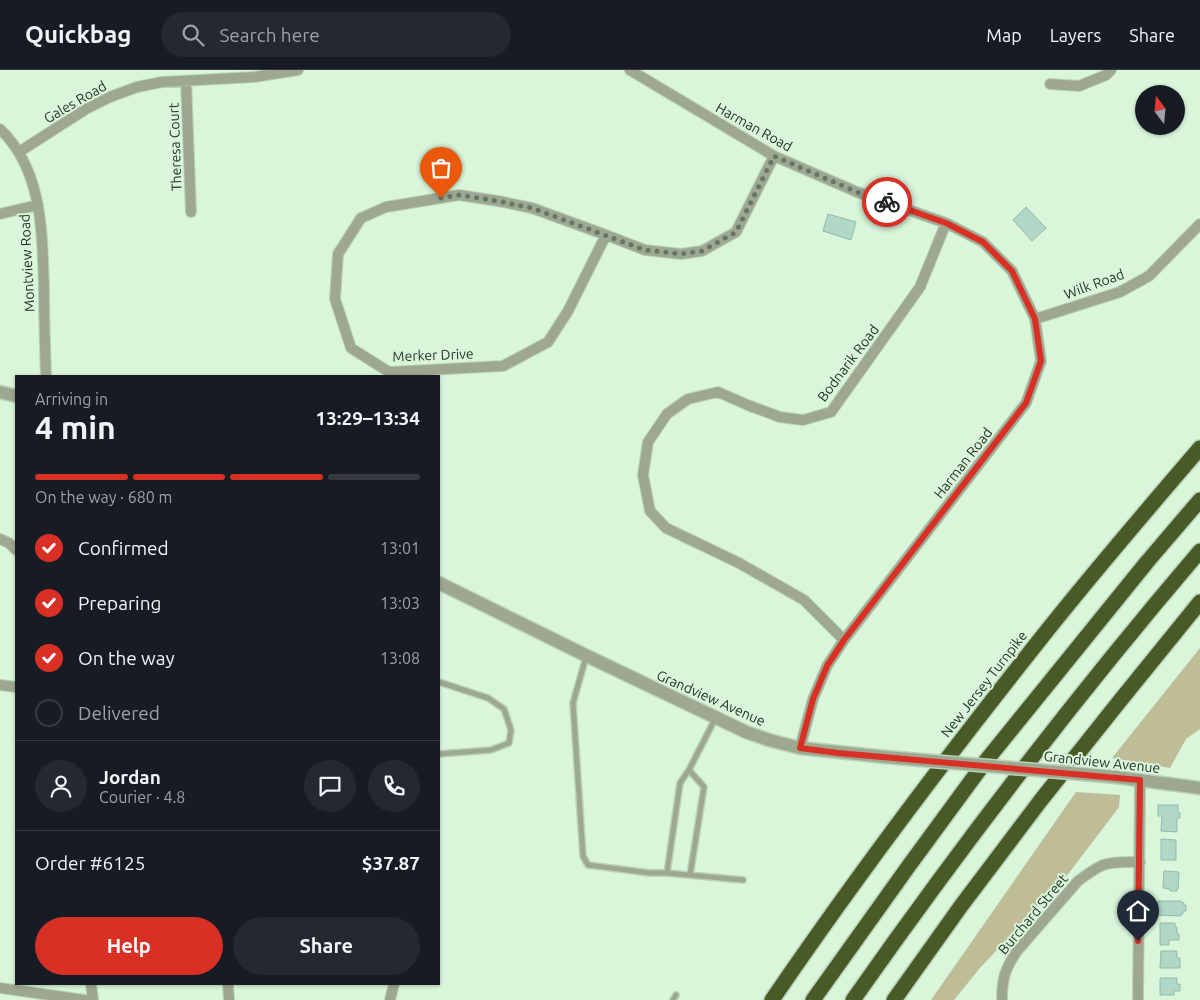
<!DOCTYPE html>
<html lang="en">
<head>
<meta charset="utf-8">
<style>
	body { margin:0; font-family:Ubuntu,sans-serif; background:#242831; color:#f1f3f6; height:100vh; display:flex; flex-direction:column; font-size:19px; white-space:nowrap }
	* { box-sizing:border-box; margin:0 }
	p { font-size:16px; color:#9ea1a6 }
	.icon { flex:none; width:28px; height:28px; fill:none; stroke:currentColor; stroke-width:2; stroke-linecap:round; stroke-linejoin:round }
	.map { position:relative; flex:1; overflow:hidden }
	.side { position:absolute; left:15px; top:305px; width:425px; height:610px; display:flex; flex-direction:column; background:#171b24; border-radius:0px; box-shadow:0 1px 4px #0004 }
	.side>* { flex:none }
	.needle { width:32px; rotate:344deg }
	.fabs { position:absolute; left:1135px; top:15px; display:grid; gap:10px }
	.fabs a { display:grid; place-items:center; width:50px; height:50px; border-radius:50%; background:#171b24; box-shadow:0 1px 4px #0004; font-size:25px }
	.pin { position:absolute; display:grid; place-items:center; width:42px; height:42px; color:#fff; margin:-51px -21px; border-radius:50% 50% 50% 0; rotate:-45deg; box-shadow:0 0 5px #0007 }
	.pin .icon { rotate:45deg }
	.courier { position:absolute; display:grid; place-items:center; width:50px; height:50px; margin:-25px; border:4px solid #d93025; border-radius:50%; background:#fff; color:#222; box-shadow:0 1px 6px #0007 }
	.head em { font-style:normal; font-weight:700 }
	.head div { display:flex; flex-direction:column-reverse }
	.head { display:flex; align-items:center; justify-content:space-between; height:85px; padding:0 20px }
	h1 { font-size:32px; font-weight:700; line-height:38px }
	.bar { display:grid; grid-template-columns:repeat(4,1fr); gap:8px 5px; align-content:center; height:60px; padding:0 20px }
	.bar i { height:6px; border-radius:4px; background:#363941 }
	.bar .on { background:#d93025 }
	.bar p { grid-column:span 4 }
	.line { display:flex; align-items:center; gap:12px; padding:0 20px; border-top:1px solid #363941 }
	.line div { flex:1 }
	.round { display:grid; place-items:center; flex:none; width:52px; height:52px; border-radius:26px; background:#242831 }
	ol { padding:0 20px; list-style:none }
	li { display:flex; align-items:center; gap:15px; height:55px }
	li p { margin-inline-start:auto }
	li .icon { padding:5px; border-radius:50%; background:#d93025; color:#fff; stroke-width:4 }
	li:last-child { color:#9ea1a6 }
	li i { width:28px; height:28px; border:2px solid #363941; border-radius:50% }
	.primary-button { display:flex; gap:10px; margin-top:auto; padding:10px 20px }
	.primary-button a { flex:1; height:58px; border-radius:30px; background:#d93025; color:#fff; font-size:20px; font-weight:700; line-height:58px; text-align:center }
	.primary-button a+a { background:#242831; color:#f1f3f6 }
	header { display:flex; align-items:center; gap:30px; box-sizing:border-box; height:70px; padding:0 25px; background:#171b24; border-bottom:1px solid #363941 }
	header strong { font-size:24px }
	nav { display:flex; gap:28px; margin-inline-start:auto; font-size:18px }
	.search { width:350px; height:45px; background:#242831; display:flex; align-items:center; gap:12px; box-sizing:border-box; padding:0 18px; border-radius:28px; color:#9ea1a6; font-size:19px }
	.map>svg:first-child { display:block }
	.green { fill:#bfbd97 }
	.building { fill:#b1d7c7; stroke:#95baaa }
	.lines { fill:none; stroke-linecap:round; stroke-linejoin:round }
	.service-casing { stroke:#b9d2ba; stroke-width:8 }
	.minor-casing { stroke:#b9d2ba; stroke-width:12 }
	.tertiary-casing { stroke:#b9d2ba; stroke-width:15 }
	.motorway-casing { stroke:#b9d2ba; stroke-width:18 }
	.service { stroke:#9ea890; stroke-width:5 }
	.minor { stroke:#9ea890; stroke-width:10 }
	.tertiary { stroke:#9ea890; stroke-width:12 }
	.motorway { stroke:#485b26; stroke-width:15 }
	.tertiary-bridge-casing { stroke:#b9d2ba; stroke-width:15; stroke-linecap:butt }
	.tertiary-bridge { stroke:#9ea890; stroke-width:12 }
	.done { stroke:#657666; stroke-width:5; stroke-dasharray:0 9 }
	.route { stroke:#d93025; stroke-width:6 }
	.labels { text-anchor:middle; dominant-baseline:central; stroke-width:4; stroke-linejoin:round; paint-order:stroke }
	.street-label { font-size:14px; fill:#273228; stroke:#d9f5da }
</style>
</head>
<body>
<header>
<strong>Quickbag</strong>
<div class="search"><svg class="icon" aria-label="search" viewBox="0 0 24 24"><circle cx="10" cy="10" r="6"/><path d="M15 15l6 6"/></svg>Search here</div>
<nav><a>Map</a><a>Layers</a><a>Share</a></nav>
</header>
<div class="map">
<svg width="1200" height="930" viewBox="0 0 1200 930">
	<rect width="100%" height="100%" fill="#d9f5da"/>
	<path class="green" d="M1200,578V659L1186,669L1170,698L1112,688Z
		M1076,722L1120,725L1119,737L1069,803L980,898L954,930H931Z"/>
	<path class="building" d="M1026,137L1046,158L1032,171L1013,150Z
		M828,144L856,152L851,170L823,161Z
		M1158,735H1178V743H1180V748H1177V762L1161,761L1162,746H1158Z
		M1161,769L1176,770V790H1161Z
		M1164,801L1179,802L1178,819H1177V821H1170V819L1163,818Z
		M1158,831H1181V832L1184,833V835H1186V841H1183V844H1181V846L1157,845Z
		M1160,853H1175V857H1177V864H1179V870H1169V875H1160Z
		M1161,881H1177V888H1180V898H1160Z
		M1160,908H1177V914H1180V921H1174V925H1160Z"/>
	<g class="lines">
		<defs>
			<path id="service" d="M586,587L573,633L583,786L588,795L650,803H667L743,810
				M439,612L488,628L504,639L511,660L509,673L491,680L439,684
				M689,700L704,717L690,805
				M667,803L680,713L689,700L715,649
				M673,930L676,925"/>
			<path id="minor" d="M630,0L774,86L857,122L946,153L983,172L1012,201L1035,249L1041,291L1026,333L844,570L827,596L813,629L800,678
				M186,11L191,142
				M1050,14L1079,16L1106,5L1111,0
				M0,59C43,100 42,163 44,218C44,247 45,277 46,306
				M19,82L86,39L110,27L137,17L162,12L254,7L298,0
				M459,125L498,131L532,138L606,165L568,241L548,272L503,296L389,302L351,278L335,229L338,184L361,148L386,137Z
				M0,144L38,135
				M606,165L645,180L681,184L702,181L736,162L774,86
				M1035,249L1120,222L1149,206L1200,154
				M0,469L9,473L16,480
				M844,570L804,530L739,493L666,458L650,441L643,405L648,372L667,344L688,329L718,322L750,336L780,347L803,350L831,342L920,217L946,153
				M0,615L16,617
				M91,914L93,930
				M228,914L229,930
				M0,918L85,930
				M390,930L394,914
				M1002,930C1002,908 1005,899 1017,881L1078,811C1086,805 1094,799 1103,795C1114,791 1128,792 1140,792
				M1138,930L1140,710"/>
			<path id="tertiary" d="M0,322L16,326
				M439,513L587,586L746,662L769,670L800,678L886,687
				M1116,707L1200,718"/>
			<path id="motorway" d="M772,930C856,807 945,689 1038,572C1090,506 1145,442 1200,378
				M813,930L908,797L985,692L1147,492L1200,430
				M853,930C962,775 1077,625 1200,481
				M894,930L961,836L1041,730L1119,632L1200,532"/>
		</defs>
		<use href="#service" class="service-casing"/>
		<use href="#minor" class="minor-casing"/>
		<use href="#tertiary" class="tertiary-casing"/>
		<use href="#motorway" class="motorway-casing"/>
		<use href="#service" class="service"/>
		<use href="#minor" class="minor"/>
		<use href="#tertiary" class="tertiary"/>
		<use href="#motorway" class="motorway"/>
		<defs>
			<path id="tertiary-bridge" d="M886,687L1116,707"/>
		</defs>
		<use href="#tertiary-bridge" class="tertiary-bridge-casing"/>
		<use href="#tertiary-bridge" class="tertiary-bridge"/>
	</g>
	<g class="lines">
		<path class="done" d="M441,128L459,125L498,131L532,138L645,180L681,184L702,181L736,162L774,86L857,122L887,132"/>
		<path class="route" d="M887,132L946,153L983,172L1012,201L1035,249L1041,291L1026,333L844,570L827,596L813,629L800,678L838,683L1140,710L1138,871"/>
	</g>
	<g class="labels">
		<g class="street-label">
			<text transform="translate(75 32) rotate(-30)">Gales Road</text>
			<text transform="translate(754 57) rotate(29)">Harman Road</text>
			<text transform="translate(175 77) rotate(-92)">Theresa Court</text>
			<text transform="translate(27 193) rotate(-93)">Montview Road</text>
			<text transform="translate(1094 214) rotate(-20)">Wilk Road</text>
			<text transform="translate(433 285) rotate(-2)">Merker Drive</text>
			<text transform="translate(848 293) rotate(-53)">Bodnarik Road</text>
			<text transform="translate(963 393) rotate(-52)">Harman Road</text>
			<text transform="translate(984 614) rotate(-52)">New Jersey Turnpike</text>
			<text transform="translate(711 628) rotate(24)">Grandview Avenue</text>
			<text transform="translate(1102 692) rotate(6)">Grandview Avenue</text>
			<text transform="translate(1033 844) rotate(-50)">Burchard Street</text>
		</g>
	</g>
</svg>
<div class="fabs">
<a><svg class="needle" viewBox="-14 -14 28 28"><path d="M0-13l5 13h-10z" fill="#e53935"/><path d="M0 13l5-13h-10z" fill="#9ea1a6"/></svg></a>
</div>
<div class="pin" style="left:441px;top:128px;background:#ea580c"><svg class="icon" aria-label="bag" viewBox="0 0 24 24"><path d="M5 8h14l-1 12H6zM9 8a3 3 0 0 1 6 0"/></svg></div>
<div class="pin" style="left:1138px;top:871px;background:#1f2937"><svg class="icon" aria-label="home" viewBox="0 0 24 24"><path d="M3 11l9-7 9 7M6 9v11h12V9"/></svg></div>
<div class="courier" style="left:887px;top:132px"><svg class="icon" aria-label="bike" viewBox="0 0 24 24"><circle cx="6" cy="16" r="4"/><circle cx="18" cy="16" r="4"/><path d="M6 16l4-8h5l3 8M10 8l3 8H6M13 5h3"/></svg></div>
<section class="side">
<div class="head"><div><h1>4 min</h1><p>Arriving in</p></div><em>13:29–13:34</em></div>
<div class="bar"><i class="on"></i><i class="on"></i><i class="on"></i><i></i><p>On the way · 680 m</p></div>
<ol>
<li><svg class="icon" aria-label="check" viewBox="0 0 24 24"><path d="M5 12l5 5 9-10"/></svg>Confirmed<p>13:01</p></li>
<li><svg class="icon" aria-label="check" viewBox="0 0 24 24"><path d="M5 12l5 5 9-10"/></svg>Preparing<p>13:03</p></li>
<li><svg class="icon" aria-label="check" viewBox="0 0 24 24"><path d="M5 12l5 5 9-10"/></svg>On the way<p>13:08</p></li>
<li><i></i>Delivered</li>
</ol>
<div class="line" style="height:90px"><a class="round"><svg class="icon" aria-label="person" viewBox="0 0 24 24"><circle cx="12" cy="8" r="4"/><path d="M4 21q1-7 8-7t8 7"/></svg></a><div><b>Jordan</b><p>Courier · 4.8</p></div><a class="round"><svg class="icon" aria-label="chat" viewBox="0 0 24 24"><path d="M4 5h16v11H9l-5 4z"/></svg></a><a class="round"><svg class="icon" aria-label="phone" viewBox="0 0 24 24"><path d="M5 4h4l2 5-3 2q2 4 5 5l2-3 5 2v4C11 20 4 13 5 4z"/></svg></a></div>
<div class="line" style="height:65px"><div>Order #6125</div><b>$37.87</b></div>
<div class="primary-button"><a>Help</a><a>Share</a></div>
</section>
</div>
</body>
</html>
